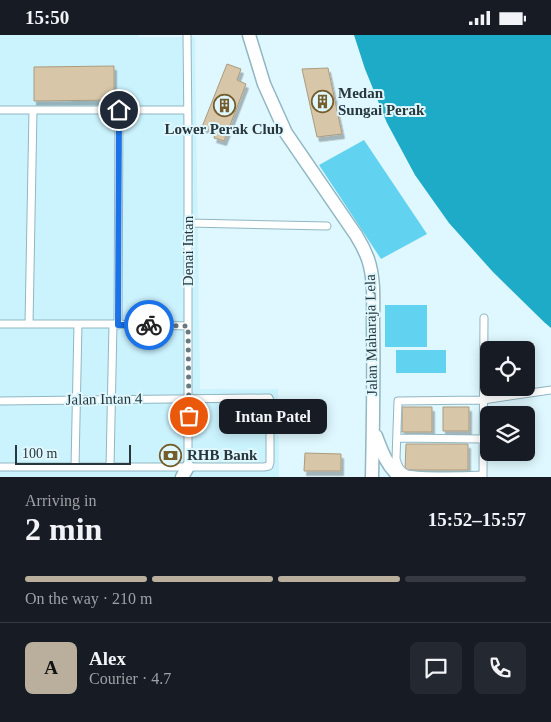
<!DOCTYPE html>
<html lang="en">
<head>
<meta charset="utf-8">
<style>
	body { margin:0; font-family:Georgia,serif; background:#242831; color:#f1f3f6; height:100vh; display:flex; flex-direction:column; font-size:19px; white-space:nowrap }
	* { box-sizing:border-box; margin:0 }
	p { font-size:16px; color:#9ea1a6 }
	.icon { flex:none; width:28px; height:28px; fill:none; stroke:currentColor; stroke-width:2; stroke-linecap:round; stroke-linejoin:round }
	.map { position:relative; height:442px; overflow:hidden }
	.details { display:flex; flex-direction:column; background:#171b24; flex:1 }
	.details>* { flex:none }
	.fabs { position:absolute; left:480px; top:306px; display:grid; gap:10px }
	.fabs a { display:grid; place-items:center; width:55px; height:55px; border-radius:8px; background:#171b24; box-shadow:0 2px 12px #0003; font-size:25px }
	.scale { position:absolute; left:15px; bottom:12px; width:116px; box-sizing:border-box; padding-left:5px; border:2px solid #27373b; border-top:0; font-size:14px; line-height:18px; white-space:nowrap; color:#27373b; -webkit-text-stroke:4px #dff7fe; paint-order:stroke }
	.pin { position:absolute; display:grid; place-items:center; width:42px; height:42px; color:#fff; margin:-21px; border:2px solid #fff; border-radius:50%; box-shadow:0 1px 5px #0007 }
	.courier { position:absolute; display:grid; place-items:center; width:50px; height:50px; margin:-25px; border:4px solid #1a73e8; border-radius:50%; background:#fff; color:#222; box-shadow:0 1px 6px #0007 }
	.bubble { position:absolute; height:35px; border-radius:8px; background:#171b24; box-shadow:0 2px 12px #0003; font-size:16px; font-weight:800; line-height:35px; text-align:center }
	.head em { font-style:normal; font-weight:800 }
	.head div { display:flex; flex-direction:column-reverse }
	.head { display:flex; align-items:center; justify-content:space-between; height:85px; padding:0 25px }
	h1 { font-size:32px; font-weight:800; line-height:38px }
	.bar { display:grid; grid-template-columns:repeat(4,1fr); gap:8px 5px; align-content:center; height:60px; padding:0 25px }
	.bar i { height:6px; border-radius:4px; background:#363941 }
	.bar .current { background:#b9af9c }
	.bar p { grid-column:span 4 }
	.line { display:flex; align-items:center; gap:12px; padding:0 25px; border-top:1px solid #363941 }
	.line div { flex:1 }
	.round { display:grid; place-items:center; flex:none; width:52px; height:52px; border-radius:8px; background:#242831 }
	.status { display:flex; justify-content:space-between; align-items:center; height:35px; padding:0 25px; background:#171b24; direction:ltr }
	.status svg { height:14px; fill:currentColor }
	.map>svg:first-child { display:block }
	.built { fill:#cbf3fe }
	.green { fill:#61d3f0 }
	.water { fill:#1eabc8 }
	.building { fill:#d7c6a8; stroke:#ab9b7e; filter:url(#shadow) }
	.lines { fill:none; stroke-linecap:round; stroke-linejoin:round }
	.street-casing { stroke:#90b7c2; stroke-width:9 }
	.highway-casing { stroke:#90b7c2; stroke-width:15 }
	.street { stroke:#fff; stroke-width:7 }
	.highway { stroke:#fff; stroke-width:12 }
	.done { stroke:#677a7f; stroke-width:5; stroke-dasharray:0 9 }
	.route { stroke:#1a73e8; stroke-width:6 }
	.labels { text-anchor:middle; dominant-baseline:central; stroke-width:4; stroke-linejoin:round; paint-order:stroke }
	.poi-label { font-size:15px; font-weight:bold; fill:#27373b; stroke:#dff7fe; text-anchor:start }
	.street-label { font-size:15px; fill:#27373b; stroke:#dff7fe }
</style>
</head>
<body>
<div class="status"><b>15:50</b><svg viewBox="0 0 49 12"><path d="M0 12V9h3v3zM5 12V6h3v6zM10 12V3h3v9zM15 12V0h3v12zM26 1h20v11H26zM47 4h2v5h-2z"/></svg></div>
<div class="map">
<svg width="551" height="442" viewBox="0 0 551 442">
	<defs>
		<filter id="shadow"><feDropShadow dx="2.5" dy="4.5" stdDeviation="0" flood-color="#0004"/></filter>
	</defs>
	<rect width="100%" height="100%" fill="#dff7fe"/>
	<path class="built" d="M0,0H138V2H195L200,354H278L279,442H0Z"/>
	<path class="green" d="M364,105L427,199L381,224L319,130Z
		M385,270H427V312H385Z
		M396,315H446V338H396Z"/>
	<path class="water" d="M354,0H551V293L544,287L493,237L449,188L415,140L387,88L365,34Z"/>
	<path class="building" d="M227,29L241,34L237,45L246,49L224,106L214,103L216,98L202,92Z
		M114,31V65L34,66V32Z
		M328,33L342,99L317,102L302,34Z
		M402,372H432V397H402Z
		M443,372H469V396H443Z
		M406,409H468V435H405Z
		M305,418L341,419V436H304Z"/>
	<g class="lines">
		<defs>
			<path id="street" d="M187,0L188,97V432
				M0,75H187
				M188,188L327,191
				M0,289H113L188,291
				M29,289L33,75
				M118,290L119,75
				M0,366L266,363H269L270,366V427L269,431L264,432H0
				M397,403L483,404
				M75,432L78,289
				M110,432L113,289
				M483,440C465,441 422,442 407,439C400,436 398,431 396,424L398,366L483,365L551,355
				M483,442L484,283"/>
			<path id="highway" d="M249,0L264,49L286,98L356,200C361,208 365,216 368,224C375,245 373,268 373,289C374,340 373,391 372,442
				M376,401C382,417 387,431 400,442
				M182,442L188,432"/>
		</defs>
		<use href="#street" class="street-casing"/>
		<use href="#highway" class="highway-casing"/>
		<use href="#street" class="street"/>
		<use href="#highway" class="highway"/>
	</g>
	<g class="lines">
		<path class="done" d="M149,290L188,291L189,381"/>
		<path class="route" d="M119,75L118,290H149"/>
	</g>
	<defs>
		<symbol id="building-ring" viewBox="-11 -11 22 22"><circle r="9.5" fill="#dff7fe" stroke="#755c2d" stroke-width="1.5"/><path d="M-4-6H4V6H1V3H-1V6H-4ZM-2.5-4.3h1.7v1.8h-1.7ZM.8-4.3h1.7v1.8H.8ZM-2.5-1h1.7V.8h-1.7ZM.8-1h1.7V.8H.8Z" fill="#755c2d"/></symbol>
		<symbol id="bank-ring" viewBox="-11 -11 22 22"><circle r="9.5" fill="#dff7fe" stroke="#755c2d" stroke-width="1.5"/><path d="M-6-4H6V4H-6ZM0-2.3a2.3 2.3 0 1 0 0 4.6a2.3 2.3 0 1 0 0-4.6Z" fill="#755c2d"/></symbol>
	</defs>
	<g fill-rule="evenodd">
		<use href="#building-ring" x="310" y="54" width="25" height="25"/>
		<use href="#building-ring" x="212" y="58" width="25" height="25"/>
		<use href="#bank-ring" x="158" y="408" width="25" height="25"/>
	</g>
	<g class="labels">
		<g class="poi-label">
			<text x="338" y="58">Medan<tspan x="338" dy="17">Sungai Perak</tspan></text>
			<text x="224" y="94" text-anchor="middle">Lower Perak Club</text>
			<text x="187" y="420">RHB Bank</text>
		</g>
		<g class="street-label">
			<text transform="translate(188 216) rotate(-90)">Denai Intan</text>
			<text transform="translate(371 300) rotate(-91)">Jalan Maharaja Lela</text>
			<text transform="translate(104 364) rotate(-1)">Jalan Intan 4</text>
		</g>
	</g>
</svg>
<div class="fabs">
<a><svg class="icon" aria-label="locate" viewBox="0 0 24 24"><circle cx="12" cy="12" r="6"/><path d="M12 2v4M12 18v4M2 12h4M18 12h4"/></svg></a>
<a><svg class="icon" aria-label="layers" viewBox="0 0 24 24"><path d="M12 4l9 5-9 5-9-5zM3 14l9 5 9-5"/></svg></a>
</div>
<div class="scale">100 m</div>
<div class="pin" style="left:189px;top:381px;background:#ea580c"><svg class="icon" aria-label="bag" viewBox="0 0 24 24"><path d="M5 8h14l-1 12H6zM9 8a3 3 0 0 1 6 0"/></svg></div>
<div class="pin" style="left:119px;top:75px;background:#1f2937"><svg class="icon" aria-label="home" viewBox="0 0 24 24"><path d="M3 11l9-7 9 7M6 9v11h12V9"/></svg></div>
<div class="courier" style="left:149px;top:290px"><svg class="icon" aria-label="bike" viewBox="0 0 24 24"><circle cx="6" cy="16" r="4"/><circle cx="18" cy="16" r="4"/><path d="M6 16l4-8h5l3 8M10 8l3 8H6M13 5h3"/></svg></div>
<div class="bubble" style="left:219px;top:364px;width:108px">Intan Patel</div>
</div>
<section class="details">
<div class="head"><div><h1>2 min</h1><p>Arriving in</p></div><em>15:52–15:57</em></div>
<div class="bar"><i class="current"></i><i class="current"></i><i class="current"></i><i></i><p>On the way · 210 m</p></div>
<div class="line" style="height:90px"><b class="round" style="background:#b9af9c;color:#111">A</b><div><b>Alex</b><p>Courier · 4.7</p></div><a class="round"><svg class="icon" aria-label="chat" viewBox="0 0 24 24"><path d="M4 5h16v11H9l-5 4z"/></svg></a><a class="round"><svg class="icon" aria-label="phone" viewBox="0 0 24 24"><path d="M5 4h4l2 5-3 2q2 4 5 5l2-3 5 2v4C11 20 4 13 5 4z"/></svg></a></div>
</section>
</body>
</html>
